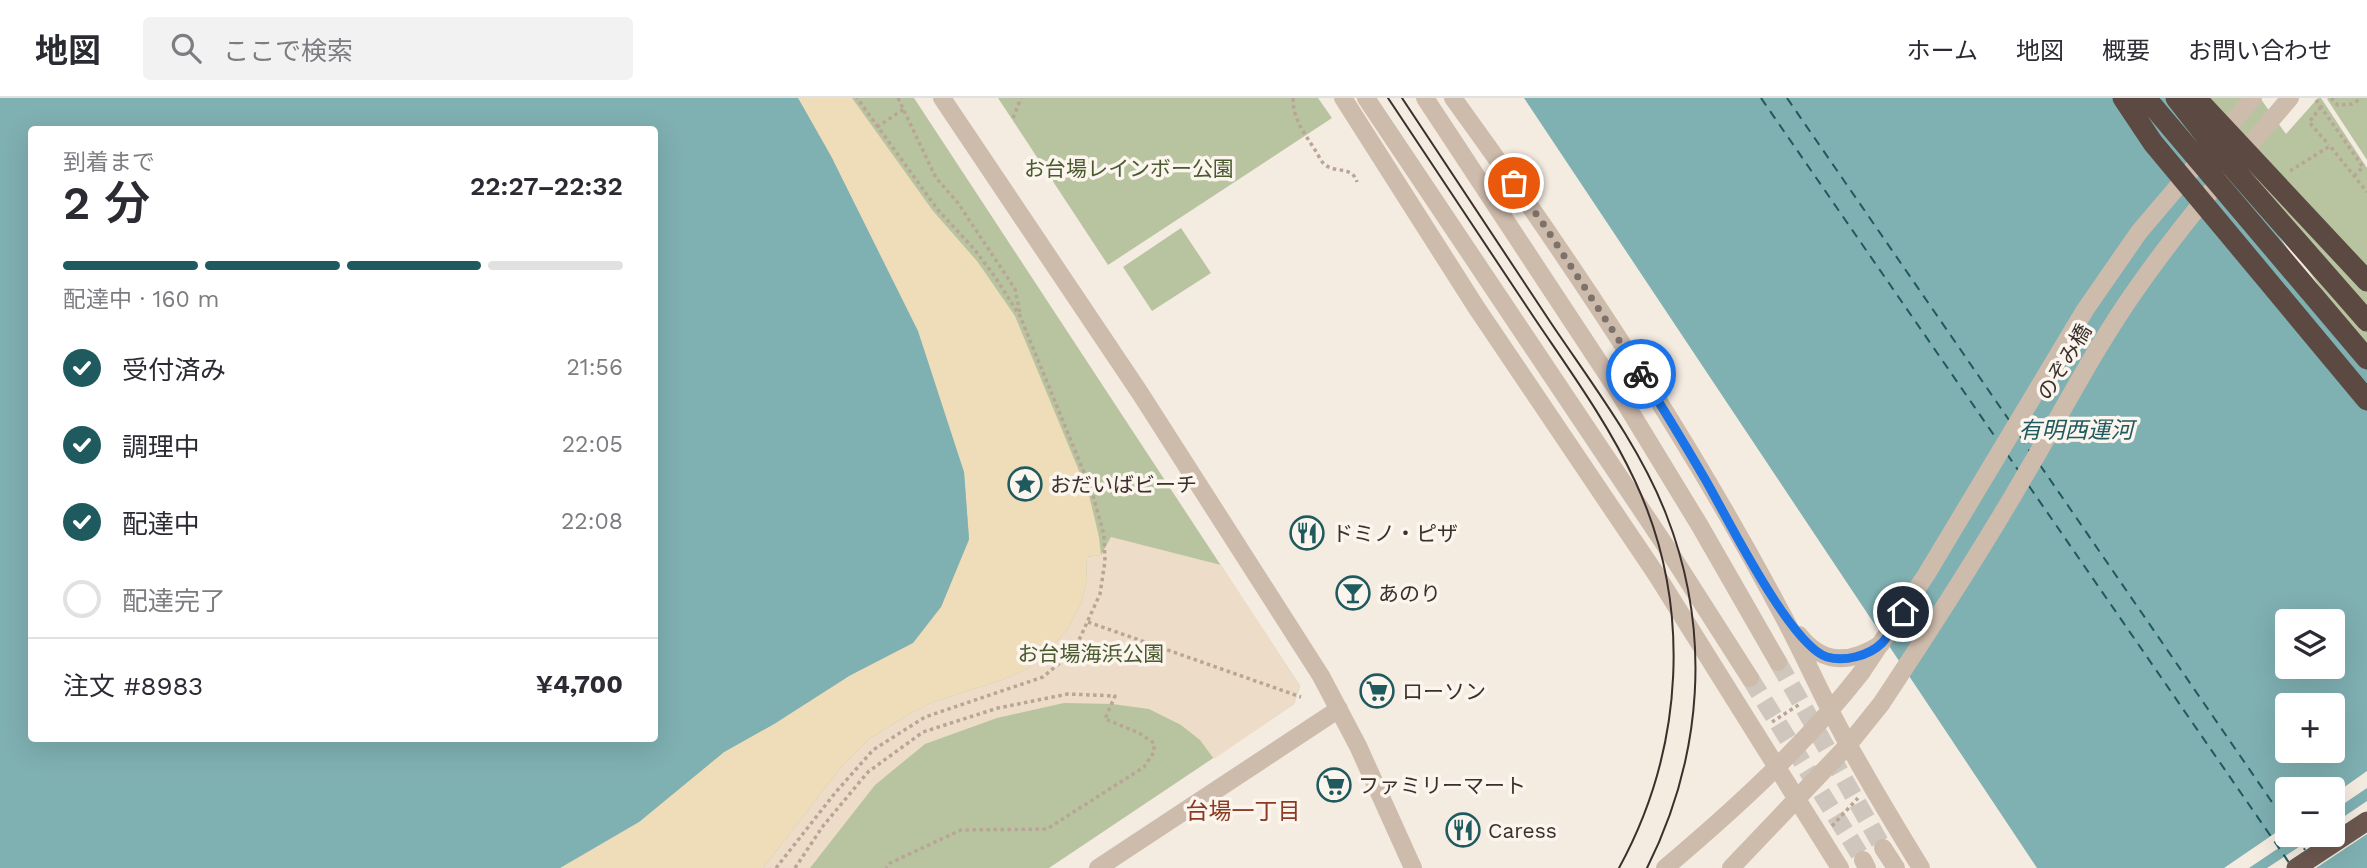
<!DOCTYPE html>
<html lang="ja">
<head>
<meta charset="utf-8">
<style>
	body { margin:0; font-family:"Work Sans","Noto Sans JP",sans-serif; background:#f2f2f3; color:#2b2b33; height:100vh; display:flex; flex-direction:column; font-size:26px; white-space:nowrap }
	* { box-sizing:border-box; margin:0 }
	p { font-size:23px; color:#7c7c81 }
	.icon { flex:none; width:38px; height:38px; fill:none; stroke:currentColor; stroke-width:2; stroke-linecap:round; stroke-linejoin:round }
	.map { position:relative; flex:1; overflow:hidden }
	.details { position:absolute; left:28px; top:28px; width:630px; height:616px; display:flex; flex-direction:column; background:#fff; border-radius:7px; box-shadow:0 7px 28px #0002 }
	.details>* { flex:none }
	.buttons { position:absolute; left:2275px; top:511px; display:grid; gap:14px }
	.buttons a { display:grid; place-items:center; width:70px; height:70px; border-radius:7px; background:#fff; box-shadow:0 7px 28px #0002; font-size:35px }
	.pin { position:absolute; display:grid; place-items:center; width:60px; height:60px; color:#fff; margin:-30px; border:4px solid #fff; border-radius:50%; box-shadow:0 2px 7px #0007 }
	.courier { position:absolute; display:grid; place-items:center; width:70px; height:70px; margin:-35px; border:5px solid #1a73e8; border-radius:50%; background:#fff; color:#222; box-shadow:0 2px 9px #0007 }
	.summary em { font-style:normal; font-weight:600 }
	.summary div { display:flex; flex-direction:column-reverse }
	.summary { display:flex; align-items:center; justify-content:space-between; height:119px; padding:0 35px }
	h1 { font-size:46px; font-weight:600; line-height:52px }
	.bar { display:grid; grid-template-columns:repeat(4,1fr); gap:10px 7px; align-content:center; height:84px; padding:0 35px }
	.bar i { height:9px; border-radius:5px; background:#e1e1e2 }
	.bar .selected { background:#1f5a5e }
	.bar p { grid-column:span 4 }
	.line { display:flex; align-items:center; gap:18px; padding:0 35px; border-top:2px solid #e1e1e2 }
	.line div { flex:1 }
	ol { padding:0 35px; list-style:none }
	li { display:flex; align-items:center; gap:21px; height:77px }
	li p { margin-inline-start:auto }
	li .icon { padding:7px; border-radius:50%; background:#1f5a5e; color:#fff; stroke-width:4 }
	li:last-child { color:#7c7c81 }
	li i { width:38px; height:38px; border:4px solid #e1e1e2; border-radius:50% }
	header { display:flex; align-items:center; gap:42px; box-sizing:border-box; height:98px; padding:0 35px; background:#fff; border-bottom:2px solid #e1e1e2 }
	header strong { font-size:33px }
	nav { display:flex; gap:38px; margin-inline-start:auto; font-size:24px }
	.search { width:490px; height:63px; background:#f2f2f3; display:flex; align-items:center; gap:18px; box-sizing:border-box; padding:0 24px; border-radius:7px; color:#7c7c81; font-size:26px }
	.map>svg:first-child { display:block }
	.green { fill:#b8c4a0 }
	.sand { fill:#efdcb8 }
	.plaza { fill:#ecdcc8 }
	.water { fill:#7fb0b2; fill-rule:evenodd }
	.pier { fill:#f4ebe1 }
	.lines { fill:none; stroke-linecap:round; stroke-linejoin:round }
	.ferry { stroke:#1f5a5e; stroke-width:2; stroke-dasharray:9 7; stroke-linecap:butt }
	.tertiary-tunnel { stroke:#cfc6bd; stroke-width:18; stroke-dasharray:18 9; stroke-linecap:butt }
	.path { stroke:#b9a596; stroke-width:3.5; stroke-dasharray:3.5 3.5; stroke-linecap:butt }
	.tertiary { stroke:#cdbbac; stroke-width:18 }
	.trunk { stroke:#6c584f; stroke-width:19 }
	.tram { stroke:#3b302b; stroke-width:2 }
	.tertiary-bridge { stroke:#cdbbac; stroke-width:18 }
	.motorway-bridge { stroke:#5c4a42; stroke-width:21 }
	.done { stroke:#7c716b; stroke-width:7; stroke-dasharray:0 12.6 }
	.route { stroke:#1a73e8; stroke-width:9 }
	.labels { text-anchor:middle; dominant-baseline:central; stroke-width:7; stroke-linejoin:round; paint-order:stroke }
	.park-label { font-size:21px; fill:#4a5a2e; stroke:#fbf5ee }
	.street-label { font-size:21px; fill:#3b302b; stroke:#fbf5ee }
	.poi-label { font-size:21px; fill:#3b302b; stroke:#fbf5ee; text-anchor:start }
	.water-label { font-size:23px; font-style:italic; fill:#1f5a5e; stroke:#fbf5ee }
	.neighbourhood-label { font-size:23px; fill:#8c3b22; stroke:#fbf5ee }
</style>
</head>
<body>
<header>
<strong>地図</strong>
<div class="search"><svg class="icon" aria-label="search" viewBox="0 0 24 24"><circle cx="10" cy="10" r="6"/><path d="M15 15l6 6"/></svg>ここで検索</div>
<nav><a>ホーム</a><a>地図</a><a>概要</a><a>お問い合わせ</a></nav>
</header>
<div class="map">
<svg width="2367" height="770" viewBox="0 0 2367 770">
	<rect width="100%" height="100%" fill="#f4ebe1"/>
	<path class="green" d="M798,0H914L1300,588L1294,606L1049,770H560L639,724L918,233Z
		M998,0H1318L1332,20L1108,167Z
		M2192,0H2260L2286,36L2318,0H2321L2367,70V259Z
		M2328,0H2367V62L2327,1Z
		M1181,130L1211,175L1152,213L1123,169Z"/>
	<path class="sand" d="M798,0H852L933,113L977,163L1015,218L1089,397L1099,439L1101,457L1086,459L1087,483L1081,506L1067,532L1046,555L1027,571L1002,582L933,604L911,615L869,641L842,668L763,770H560L639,724L724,654L774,626L849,578L941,509L969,442L964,374L832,60Z"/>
	<path class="plaza" d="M1111,439L1221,467L1300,588L1294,606L1214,661L1200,642L1181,627L1149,611L1112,606L1064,605L997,620L925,646L875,687L810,770H763L842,668L869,641L911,615L933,604L1002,582L1027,571L1046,555L1067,532L1081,506L1087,483L1086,459L1101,457Z"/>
	<path class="water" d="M0,0H798L832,60L918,233L964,374L969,441L941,509L913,545L849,578L774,626L724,654L639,724L560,770H0ZM32,32H654V640H32Z
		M1524,0H2186L2367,269V770H2037ZM2287,523H2333V569H2287ZM2287,607H2333V653H2287ZM2287,691H2333V737H2287Z"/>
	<path class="pier" d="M2367,673V690L2333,713V697Z
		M2367,703V736L2316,770H2267L2317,737H2333V726Z
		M2287,727V737H2298L2249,770H2224Z"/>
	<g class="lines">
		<path class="ferry" d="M1761,0L1998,343
			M1787,0L2009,322
			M2020,338L2030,354
			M2007,356L2018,372
			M2040,367L2287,726
			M2029,388L2290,766
			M2295,737L2305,752"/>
		<path class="tertiary-tunnel" d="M1778,564L1883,750
			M1750,580L1863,762"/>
		<path class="path" d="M898,0L936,80L958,105L1015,191L1020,215
			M1293,0C1293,22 1304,34 1315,52C1318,56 1320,62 1324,66C1335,76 1352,67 1357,84
			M2331,0L2338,7L2352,6L2362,0
			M2316,2L2363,69L2355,77
			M2321,9L2309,24L2329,47
			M1013,20L1021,0
			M877,29L904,11
			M2290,73L2330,48L2367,94
			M1088,524L1301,599
			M1772,624L1800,606
			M1832,728L1858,700
			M776,770L835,695L873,652L925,619L1043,579L1074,553L1100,496L1105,463L1104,437L1092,394L1020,218L995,179L975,152L938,112L857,0
			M795,770L823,728L868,674L923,634L998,610L1068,596L1115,598L1105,621L1139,635L1154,645V654L1144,669L1047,731L961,732L890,765L886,770"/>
		<path class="tertiary" d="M942,0L1140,295L1321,578L1358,648L1413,770
			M1343,0L1476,209L1656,476L1840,770
			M1366,0L1665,447L1750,580
			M1425,0L1616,290L1700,428L1778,564
			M1453,0C1572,164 1686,335 1781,514C1799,547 1814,581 1831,614C1858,667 1890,719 1921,770
			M1799,537C1823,567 1850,566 1881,546
			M1883,750L1896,770
			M1863,762L1867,770
			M1098,770L1339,611
			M1665,770C1736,710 1804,648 1861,575
			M1731,770L1848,647L1881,606"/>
		<path class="trunk" d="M2296,770L2367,723"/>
		<path class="tram" d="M1388,0C1437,74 1486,147 1535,221C1570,273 1608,325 1635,383C1693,507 1684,651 1619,770
			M1402,0C1452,75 1502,150 1551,225C1592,286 1639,347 1666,416C1712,533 1703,658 1647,770"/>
		<path class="tertiary-bridge" d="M1861,575L1926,477L2085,212L2139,134L2253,0
			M1881,606C1932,529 1982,452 2028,372C2064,311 2096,248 2137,190C2184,123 2237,62 2290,0"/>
		<path class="motorway-bridge" d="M2123,0L2153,45L2367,302
			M2146,0L2367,261
			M2176,0L2212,46L2367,223
			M2196,0L2367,183"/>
	</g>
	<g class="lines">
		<path class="done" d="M1514,85L1544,127L1641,276"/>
		<path class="route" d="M1641,276C1663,310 1684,345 1705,381C1727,419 1790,547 1827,559C1844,564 1869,558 1882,545C1890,536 1896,524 1903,514"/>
	</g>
	<defs>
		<symbol id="sight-ring" viewBox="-11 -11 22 22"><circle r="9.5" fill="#fbf5ee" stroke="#1f5a5e" stroke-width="1.5"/><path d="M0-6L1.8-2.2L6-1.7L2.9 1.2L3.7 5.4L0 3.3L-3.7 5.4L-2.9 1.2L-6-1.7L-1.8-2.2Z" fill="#1f5a5e"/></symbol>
		<symbol id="restaurant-ring" viewBox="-11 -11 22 22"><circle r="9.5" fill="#fbf5ee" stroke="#1f5a5e" stroke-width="1.5"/><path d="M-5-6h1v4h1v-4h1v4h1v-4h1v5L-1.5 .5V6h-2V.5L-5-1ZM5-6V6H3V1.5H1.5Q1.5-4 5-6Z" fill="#1f5a5e"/></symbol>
		<symbol id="bar-ring" viewBox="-11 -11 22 22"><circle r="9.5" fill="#fbf5ee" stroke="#1f5a5e" stroke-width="1.5"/><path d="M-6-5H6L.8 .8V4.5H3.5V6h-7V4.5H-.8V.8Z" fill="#1f5a5e"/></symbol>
		<symbol id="supermarket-ring" viewBox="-11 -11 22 22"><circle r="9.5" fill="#fbf5ee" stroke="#1f5a5e" stroke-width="1.5"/><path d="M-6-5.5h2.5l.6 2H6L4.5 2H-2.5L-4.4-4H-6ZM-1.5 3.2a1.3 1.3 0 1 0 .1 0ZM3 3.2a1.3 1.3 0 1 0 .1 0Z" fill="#1f5a5e"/></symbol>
	</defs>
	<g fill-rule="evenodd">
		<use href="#sight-ring" x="1006" y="367" width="38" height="38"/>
		<use href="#restaurant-ring" x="1288" y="416" width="38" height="38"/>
		<use href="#bar-ring" x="1334" y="476" width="38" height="38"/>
		<use href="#supermarket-ring" x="1358" y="574" width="38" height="38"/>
		<use href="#supermarket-ring" x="1315" y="668" width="38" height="38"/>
		<use href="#restaurant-ring" x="1444" y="713" width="38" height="38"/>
	</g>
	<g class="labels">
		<g class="park-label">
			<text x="1129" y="70">お台場レインボー公園</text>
			<text x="1091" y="555">お台場海浜公園</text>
		</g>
		<g class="street-label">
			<text transform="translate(2064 264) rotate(-59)">のぞみ橋</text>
		</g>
		<g class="poi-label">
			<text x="1050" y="386">おだいばビーチ</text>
			<text x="1332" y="435">ドミノ・ピザ</text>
			<text x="1378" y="495">あのり</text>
			<text x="1402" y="593">ローソン</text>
			<text x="1358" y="687">ファミリーマート</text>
			<text x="1488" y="732">Caress</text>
		</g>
		<g class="water-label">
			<text x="2076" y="332">有明西運河</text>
		</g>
		<g class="neighbourhood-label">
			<text x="1243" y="713">台場一丁目</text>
		</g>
	</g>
</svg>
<div class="buttons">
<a><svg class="icon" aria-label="layers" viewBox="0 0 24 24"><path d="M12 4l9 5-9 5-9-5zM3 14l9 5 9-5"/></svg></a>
<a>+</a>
<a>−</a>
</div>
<div class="pin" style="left:1514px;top:85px;background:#ea580c"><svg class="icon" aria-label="bag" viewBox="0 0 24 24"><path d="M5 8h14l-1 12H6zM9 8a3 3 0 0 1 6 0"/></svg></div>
<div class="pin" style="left:1903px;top:514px;background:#1f2937"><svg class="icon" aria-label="home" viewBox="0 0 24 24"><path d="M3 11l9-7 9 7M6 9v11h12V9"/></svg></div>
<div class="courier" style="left:1641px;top:276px"><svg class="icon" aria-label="bike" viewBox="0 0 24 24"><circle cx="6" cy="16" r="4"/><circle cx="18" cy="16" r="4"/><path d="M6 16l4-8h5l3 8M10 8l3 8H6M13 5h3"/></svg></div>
<section class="details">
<div class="summary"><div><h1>2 分</h1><p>到着まで</p></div><em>22:27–22:32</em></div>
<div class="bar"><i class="selected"></i><i class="selected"></i><i class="selected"></i><i></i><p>配達中 · 160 m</p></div>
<ol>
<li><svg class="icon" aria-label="check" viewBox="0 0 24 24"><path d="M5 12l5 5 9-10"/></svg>受付済み<p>21:56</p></li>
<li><svg class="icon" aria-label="check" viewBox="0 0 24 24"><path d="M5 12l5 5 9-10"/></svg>調理中<p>22:05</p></li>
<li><svg class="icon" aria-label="check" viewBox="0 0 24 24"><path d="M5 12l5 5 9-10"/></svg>配達中<p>22:08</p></li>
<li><i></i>配達完了</li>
</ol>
<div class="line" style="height:91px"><div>注文 #8983</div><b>¥4,700</b></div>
</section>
</div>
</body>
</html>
